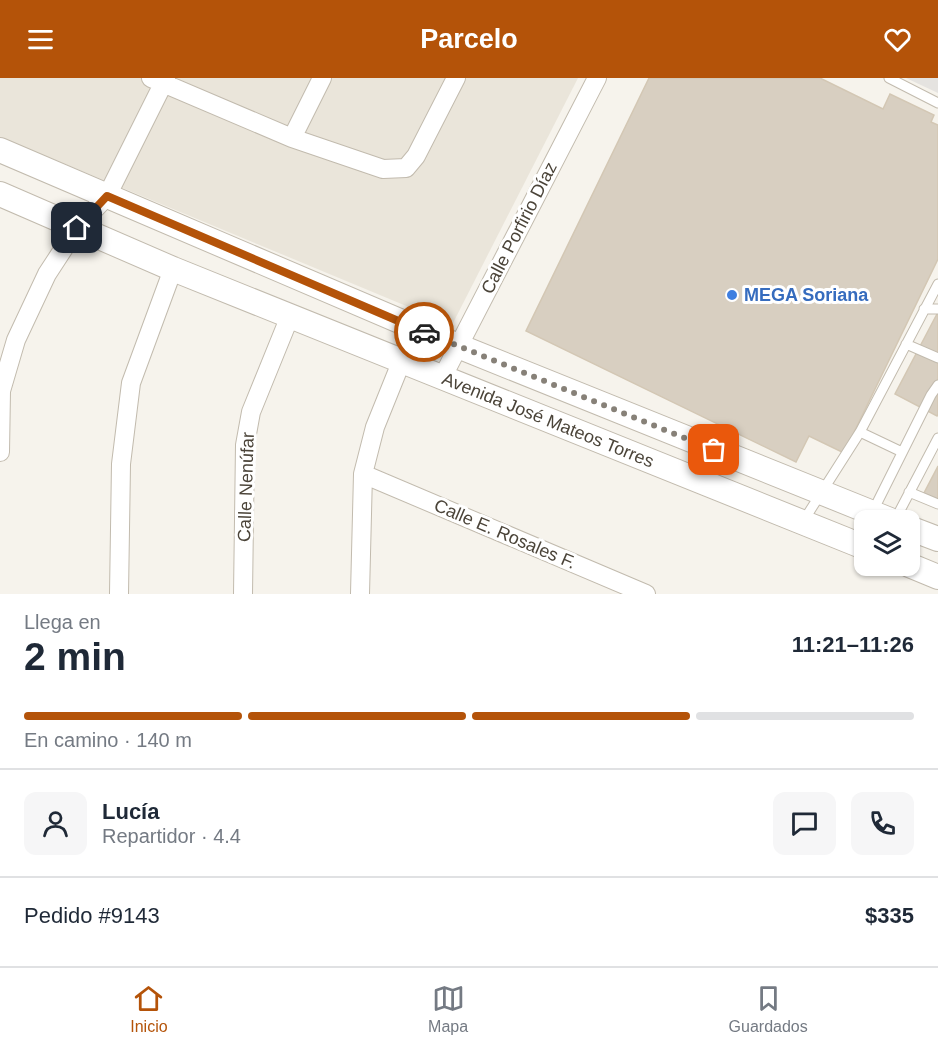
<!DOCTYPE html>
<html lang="es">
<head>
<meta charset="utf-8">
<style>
	body { margin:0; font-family:Arial,sans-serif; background:#f6f6f7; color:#1f2937; height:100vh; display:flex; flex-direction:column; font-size:22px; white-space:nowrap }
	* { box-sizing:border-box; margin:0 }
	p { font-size:20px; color:#747a83 }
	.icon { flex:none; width:33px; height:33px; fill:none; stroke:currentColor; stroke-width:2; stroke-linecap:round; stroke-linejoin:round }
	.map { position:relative; height:516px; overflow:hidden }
	.side { display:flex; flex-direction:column; background:#fff; flex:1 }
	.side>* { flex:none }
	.controls { position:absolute; left:854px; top:432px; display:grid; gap:12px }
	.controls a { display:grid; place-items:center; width:66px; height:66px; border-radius:12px; background:#fff; box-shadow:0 2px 4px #0004; font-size:30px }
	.pin { position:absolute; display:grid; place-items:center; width:51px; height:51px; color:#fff; margin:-26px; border-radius:12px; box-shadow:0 3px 9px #0006 }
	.courier { position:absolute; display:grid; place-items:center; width:60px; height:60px; margin:-30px; border:4px solid #b45309; border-radius:50%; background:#fff; color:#222; box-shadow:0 2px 8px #0007 }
	.overview em { font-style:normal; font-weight:600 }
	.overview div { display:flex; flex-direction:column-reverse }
	.overview { display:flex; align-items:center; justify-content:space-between; height:102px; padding:0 24px }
	h1 { font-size:39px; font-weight:600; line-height:45px }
	.bar { display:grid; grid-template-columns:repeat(4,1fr); gap:9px 6px; align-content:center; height:72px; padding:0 24px }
	.bar i { height:8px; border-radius:4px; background:#e0e1e3 }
	.bar .on { background:#b45309 }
	.bar p { grid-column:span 4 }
	.line { display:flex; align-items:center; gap:15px; padding:0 24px; border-top:2px solid #e0e1e3 }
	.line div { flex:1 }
	.round { display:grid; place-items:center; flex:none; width:63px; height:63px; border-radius:12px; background:#f6f6f7 }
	header { display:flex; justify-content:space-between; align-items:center; height:78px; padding:0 24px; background:#b45309; color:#fff; font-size:27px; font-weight:600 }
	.tabs { display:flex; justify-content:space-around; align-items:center; height:84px; border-top:2px solid #e0e1e3; background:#fff; font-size:16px; color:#747a83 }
	.tabs a { display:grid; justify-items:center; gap:3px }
	.tabs .on { color:#b45309 }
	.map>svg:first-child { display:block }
	.residential { fill:#eae5da }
	.parking { fill:#e5e3e0 }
	.building { fill:#d8cfc1; stroke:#d3c7b4; stroke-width:1.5 }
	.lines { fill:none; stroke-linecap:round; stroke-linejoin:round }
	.service-casing { stroke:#c2bbae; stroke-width:11 }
	.minor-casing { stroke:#c2bbae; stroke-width:20 }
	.tertiary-casing { stroke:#c2bbae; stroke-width:26 }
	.service { stroke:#fff; stroke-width:9 }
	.minor { stroke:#fff; stroke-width:18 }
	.tertiary { stroke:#fff; stroke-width:24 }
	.done { stroke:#878178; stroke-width:6; stroke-dasharray:0 10.8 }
	.route { stroke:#b45309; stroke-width:8 }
	.shop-dot { fill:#3f7fe0; stroke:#fff; stroke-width:2 }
	.labels { text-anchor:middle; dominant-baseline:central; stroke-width:6; stroke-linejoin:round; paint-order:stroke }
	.street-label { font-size:18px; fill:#4b4439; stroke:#fff }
	.shop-label { font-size:18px; font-weight:bold; fill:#366cbe; stroke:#fff; text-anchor:start }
</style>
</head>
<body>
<header><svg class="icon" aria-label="menu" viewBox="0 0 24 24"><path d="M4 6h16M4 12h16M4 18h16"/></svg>Parcelo<svg class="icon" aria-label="heart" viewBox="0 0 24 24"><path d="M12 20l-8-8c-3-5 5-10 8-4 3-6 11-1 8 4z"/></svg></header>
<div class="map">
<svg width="938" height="516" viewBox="0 0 938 516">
	<rect width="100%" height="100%" fill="#f6f3ec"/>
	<path class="residential" d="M0,0H578L452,247L0,59Z"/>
	<path class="parking" d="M906,0H938V15Z"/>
	<path class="building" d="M649,0H820L883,31L890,16L934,37L931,44L938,47V181L844,375L809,358L796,384L526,253Z
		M938,234V336L937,338L895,316Z
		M938,388V422L924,415Z"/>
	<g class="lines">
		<defs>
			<path id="service" d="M889,0L938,25
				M924,231H938
				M906,266L938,280
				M860,354L902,374
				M909,414L938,426
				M873,433L931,317L938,307
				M804,442L860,354L938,206
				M895,442L938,360"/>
			<path id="minor" d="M151,0L292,60L383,91L406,90L416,78L456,0
				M292,60L322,0
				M442,300L597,0
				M0,374L1,313L16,262L47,196L77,150L107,118L166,0
				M363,396L646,516
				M119,516L121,386L131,305L173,191
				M243,516L245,367L251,334L290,238
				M360,516L363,396L375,349L402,282"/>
			<path id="tertiary" d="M0,72L458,268L890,442
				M0,116L173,191L864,469
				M909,450L938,461
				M909,487L938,499"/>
		</defs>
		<use href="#service" class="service-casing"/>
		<use href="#minor" class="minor-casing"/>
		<use href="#tertiary" class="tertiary-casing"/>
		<use href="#service" class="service"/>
		<use href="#minor" class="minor"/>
		<use href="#tertiary" class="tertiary"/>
	</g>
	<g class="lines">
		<path class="done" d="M424,254L714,372"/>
		<path class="route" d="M77,150L107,118L424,254"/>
	</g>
	<circle class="shop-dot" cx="732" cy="217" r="6"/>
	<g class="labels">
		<g class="street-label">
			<text transform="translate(519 150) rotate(-63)">Calle Porfirio Díaz</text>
			<text transform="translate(548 342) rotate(22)">Avenida José Mateos Torres</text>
			<text transform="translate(246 409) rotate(-88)">Calle Nenúfar</text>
			<text transform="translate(505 456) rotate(23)">Calle E. Rosales F.</text>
		</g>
		<g class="shop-label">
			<text x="744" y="217">MEGA Soriana</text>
		</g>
	</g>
</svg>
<div class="controls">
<a><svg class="icon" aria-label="layers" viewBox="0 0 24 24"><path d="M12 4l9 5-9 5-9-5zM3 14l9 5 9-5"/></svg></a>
</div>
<div class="pin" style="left:714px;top:372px;background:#ea580c"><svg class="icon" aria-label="bag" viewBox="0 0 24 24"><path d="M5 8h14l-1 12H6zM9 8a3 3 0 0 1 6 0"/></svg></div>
<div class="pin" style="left:77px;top:150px;background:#1f2937"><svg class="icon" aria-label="home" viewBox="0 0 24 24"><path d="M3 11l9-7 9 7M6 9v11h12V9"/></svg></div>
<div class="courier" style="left:424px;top:254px"><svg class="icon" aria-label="car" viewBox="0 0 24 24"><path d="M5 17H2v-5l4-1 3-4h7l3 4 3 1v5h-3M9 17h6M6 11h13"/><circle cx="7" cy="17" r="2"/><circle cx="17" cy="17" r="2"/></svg></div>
</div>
<section class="side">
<div class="overview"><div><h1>2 min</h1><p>Llega en</p></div><em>11:21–11:26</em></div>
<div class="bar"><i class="on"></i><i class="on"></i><i class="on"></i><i></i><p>En camino · 140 m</p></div>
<div class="line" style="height:108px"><a class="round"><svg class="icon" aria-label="person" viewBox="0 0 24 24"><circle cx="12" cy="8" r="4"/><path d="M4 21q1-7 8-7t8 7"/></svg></a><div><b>Lucía</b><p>Repartidor · 4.4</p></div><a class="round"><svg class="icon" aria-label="chat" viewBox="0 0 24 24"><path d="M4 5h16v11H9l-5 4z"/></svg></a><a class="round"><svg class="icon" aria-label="phone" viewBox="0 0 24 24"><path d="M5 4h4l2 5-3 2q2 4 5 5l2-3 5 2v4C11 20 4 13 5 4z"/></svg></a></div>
<div class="line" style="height:78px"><div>Pedido #9143</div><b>$335</b></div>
</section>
<nav class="tabs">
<a class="on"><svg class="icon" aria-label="home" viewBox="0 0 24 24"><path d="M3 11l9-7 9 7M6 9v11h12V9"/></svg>Inicio</a>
<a><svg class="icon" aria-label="map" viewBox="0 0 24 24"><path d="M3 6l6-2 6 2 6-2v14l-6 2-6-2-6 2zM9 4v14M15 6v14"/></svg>Mapa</a>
<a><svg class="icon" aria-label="saved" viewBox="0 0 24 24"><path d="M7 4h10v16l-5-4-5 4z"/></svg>Guardados</a>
</nav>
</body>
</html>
